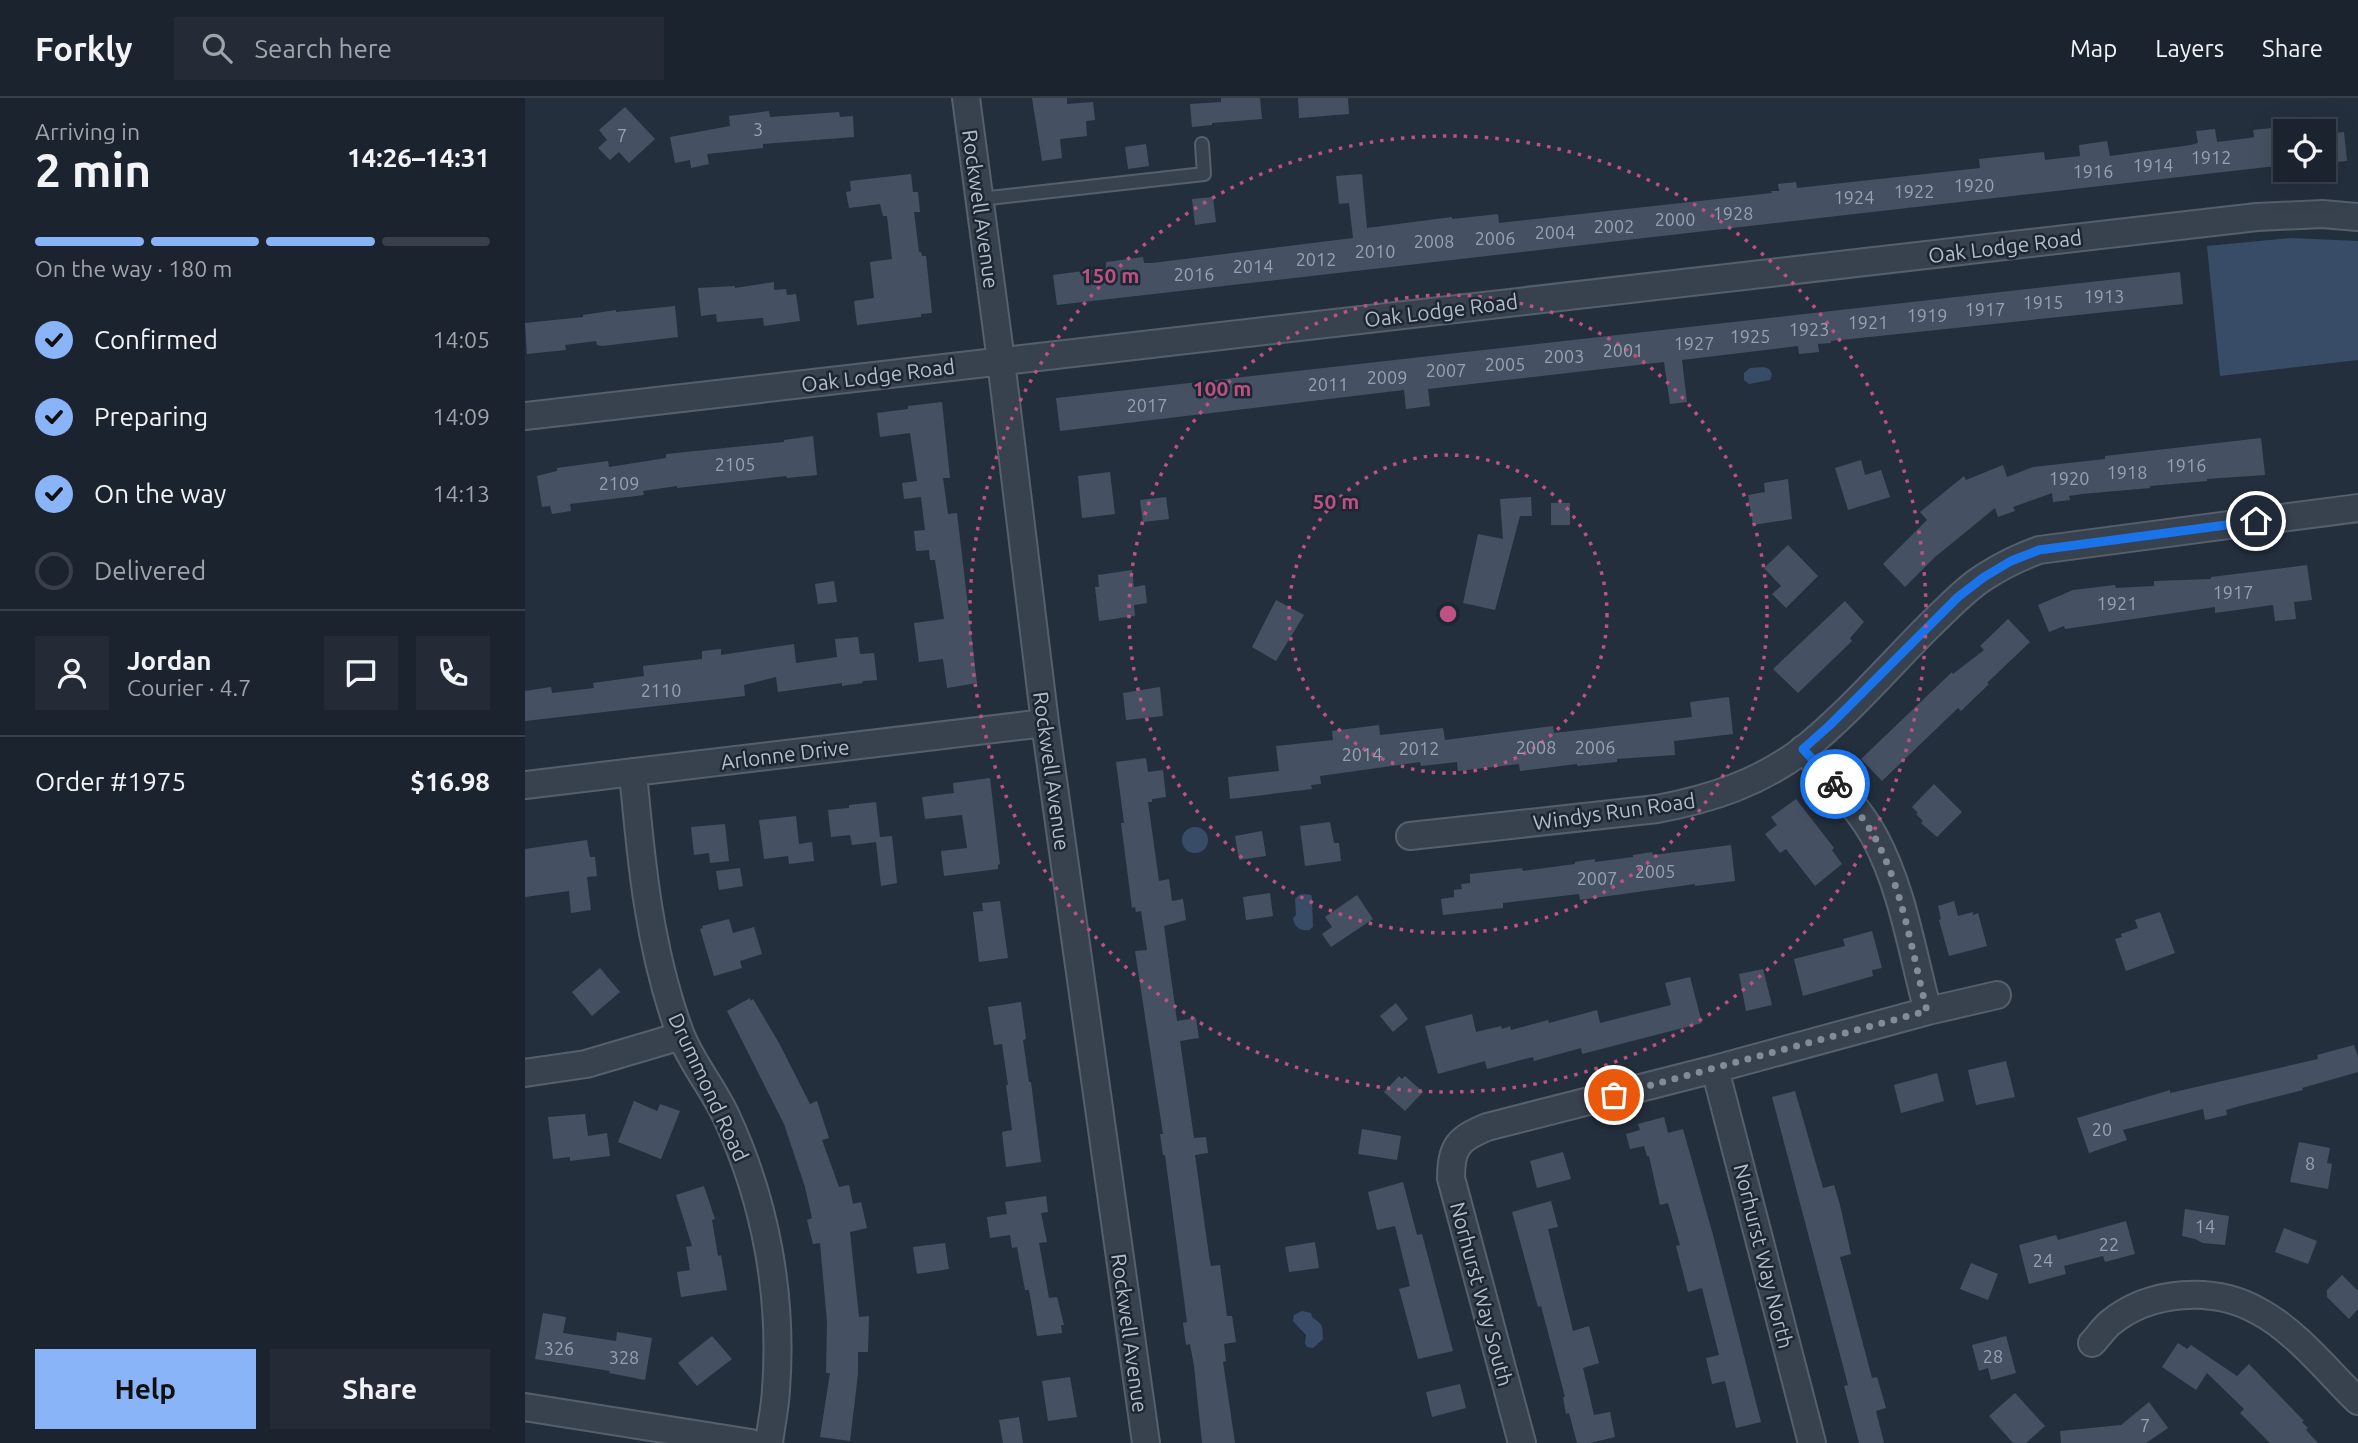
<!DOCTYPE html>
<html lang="en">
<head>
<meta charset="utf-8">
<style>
	body { margin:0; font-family:Ubuntu,sans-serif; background:#242b36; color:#f1f3f6; height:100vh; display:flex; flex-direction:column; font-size:26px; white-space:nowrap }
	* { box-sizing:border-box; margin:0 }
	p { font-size:23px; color:#a0a4aa }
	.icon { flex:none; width:38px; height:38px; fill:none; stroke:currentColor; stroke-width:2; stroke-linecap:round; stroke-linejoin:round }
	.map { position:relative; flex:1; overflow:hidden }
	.drawer { display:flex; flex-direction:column; background:#1b232e; width:525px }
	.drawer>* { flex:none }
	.buttons { position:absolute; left:1748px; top:21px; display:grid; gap:14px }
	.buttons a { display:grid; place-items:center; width:63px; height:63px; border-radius:0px; background:#1b232e; box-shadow:0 7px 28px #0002,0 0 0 2px #39404a; font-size:35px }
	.pin { position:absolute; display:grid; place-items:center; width:60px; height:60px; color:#fff; margin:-30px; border:4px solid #fff; border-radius:50%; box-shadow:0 2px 7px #0007 }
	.courier { position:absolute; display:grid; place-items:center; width:70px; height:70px; margin:-35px; border:5px solid #1a73e8; border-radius:50%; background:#fff; color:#222; box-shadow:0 2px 9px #0007 }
	.summary em { font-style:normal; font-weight:700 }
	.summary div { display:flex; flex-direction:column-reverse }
	.summary { display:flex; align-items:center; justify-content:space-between; height:119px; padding:0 35px }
	h1 { font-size:46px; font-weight:700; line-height:52px }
	.bar { display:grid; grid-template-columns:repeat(4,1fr); gap:10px 7px; align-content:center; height:84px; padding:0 35px }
	.bar i { height:9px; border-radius:5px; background:#39404a }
	.bar .selected { background:#8ab4f8 }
	.bar p { grid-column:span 4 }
	.line { display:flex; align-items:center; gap:18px; padding:0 35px; border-top:2px solid #39404a }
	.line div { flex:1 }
	.round { display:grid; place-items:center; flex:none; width:74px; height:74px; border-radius:0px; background:#242b36 }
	ol { padding:0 35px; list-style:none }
	li { display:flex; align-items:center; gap:21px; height:77px }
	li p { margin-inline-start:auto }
	li .icon { padding:7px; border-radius:50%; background:#8ab4f8; color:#111; stroke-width:4 }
	li:last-child { color:#a0a4aa }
	li i { width:38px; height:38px; border:4px solid #39404a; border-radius:50% }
	.action { display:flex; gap:14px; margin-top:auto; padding:14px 35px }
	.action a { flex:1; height:80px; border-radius:0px; background:#8ab4f8; color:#111; font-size:28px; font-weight:700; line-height:80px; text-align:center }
	.action a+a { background:#242b36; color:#f1f3f6 }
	header { display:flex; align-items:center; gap:42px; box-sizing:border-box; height:98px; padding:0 35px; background:#1b232e; border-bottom:2px solid #39404a }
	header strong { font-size:33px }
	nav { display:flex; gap:38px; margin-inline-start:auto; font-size:24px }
	.search { width:490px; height:63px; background:#242b36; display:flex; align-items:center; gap:18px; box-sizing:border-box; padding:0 24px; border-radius:0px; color:#a0a4aa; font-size:26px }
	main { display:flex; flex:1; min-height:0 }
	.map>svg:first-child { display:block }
	.water { fill:#394c67 }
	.building { fill:#455162 }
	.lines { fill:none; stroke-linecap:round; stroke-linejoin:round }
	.lane-casing { stroke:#565f6c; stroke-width:16 }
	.street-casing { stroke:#565f6c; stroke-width:30 }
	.lane { stroke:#38414e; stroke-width:12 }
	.street { stroke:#38414e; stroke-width:26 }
	.done { stroke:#828b98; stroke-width:7; stroke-dasharray:0 12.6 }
	.route { stroke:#1a73e8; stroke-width:9 }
	.ring { fill:none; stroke:#bd5182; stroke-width:3.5; stroke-dasharray:3.5 7 }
	.labels { text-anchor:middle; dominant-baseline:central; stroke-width:5; stroke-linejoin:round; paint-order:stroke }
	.number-label { font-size:18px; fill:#98a1af }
	.street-label { font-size:21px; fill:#b4bcc9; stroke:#1d2633 }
	.centre { fill:#bd5182; stroke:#1d2633; stroke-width:3.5 }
	.ring-label { font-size:21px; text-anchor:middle; font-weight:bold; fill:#bd5182; stroke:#1d2633; stroke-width:5; stroke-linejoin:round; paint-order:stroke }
</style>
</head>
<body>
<header>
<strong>Forkly</strong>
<div class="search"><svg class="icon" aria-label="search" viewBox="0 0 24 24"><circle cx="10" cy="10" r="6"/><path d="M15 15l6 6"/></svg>Search here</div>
<nav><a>Map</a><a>Layers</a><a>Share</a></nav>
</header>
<main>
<section class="drawer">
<div class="summary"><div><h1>2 min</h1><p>Arriving in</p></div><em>14:26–14:31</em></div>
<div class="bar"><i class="selected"></i><i class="selected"></i><i class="selected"></i><i></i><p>On the way · 180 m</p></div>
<ol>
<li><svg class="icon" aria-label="check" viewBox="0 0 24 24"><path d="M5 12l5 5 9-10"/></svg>Confirmed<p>14:05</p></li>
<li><svg class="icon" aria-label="check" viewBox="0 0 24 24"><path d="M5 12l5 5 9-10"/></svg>Preparing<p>14:09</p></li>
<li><svg class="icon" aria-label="check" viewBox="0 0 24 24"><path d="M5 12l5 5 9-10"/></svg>On the way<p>14:13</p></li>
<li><i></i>Delivered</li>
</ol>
<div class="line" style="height:126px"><a class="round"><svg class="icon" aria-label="person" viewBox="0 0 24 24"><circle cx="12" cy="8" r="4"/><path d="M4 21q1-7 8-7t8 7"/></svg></a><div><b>Jordan</b><p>Courier · 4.7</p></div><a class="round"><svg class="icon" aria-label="chat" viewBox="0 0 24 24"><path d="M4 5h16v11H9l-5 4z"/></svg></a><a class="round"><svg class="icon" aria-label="phone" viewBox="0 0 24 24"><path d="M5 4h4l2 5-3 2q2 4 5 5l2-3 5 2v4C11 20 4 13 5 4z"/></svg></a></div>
<div class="line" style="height:91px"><div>Order #1975</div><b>$16.98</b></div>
<div class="action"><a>Help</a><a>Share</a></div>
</section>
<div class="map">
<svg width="1833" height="1345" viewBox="0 0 1833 1345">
	<rect width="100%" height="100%" fill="#242f3e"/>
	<path class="water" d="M1766,140L1833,143V262L1695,278L1682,148Z
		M1239,269L1244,271L1247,276L1245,282L1224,286L1219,282V275L1225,270Z
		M657 742a13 13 0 1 1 26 0a13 13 0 1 1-26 0Z
		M779,796L786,797L787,800L788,829L784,832C775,833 769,829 768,820L771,817L770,801L774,797Z
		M777,1213L786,1215L787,1219C799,1228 797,1226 798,1241L788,1250L782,1249L780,1245L781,1237L768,1223L769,1217Z"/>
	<path class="building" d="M507,0H542V6L568,4L570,22L561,23L562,38L535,41L537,60L517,63Z
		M696,0H735L737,21L687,25V27L667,29L665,6L696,4Z
		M773,0H823L824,16L774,20Z
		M100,9L130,41L104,65L94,54L85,62L73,50L82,42L74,32Z
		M244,13L245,19L314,14L315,19L328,18L329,39L238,46V50L182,56L184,66L166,70L165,62L150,65L145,39L205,28L204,18Z
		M1746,30L1747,36L1760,34V67L532,207L528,177L581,170V164L618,159L619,165H627L828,140L824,105L814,106L811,78L837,76L842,130L927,119V121L973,116L974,125L1247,95L1246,93H1254L1253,86L1271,84L1272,90L1455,70L1454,61L1519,54L1520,62L1555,58L1554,47L1582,43L1585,58L1666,47L1673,45L1671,33L1690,31L1692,44L1724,40L1729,39L1728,32Z
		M1819,34L1822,63L1799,65V36Z
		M621,46L624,68L603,71L600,49Z
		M386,76L388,94H393L395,114H389L394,154H396L397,158H401L407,215L396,216V219L332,227L329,203L349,200L345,164L367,161L362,118H358L355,106L324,110L321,94L326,93L325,83Z
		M688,99L691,124L670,127L667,101Z
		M1655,174L1658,206L1306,243V245L1293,246L1294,254L1274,256L1273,248L1157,262L1162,304L1145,306L1139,264L903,291L905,308L881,311L879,292L535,333L531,300Z
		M249,184V192L261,191L262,197L271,196L275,223L239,228L238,220H236L192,224L191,216L176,218L173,190L210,188V190Z
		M150,208L153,239L77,248L72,247L71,243L40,247L41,252L2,256L0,225L58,219V217L91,212V214Z
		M417,304L425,380H418L423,416L432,415L452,585L422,590L418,561L394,564L389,525L419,521L410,462H405L404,452L391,453L389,433L400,432L396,399L379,401L377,385L392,383L385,335L355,339L352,315L383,311V308Z
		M288,338L292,377L262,380L261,378L152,390V388L118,393L119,397L45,406L46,413L27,416L25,408L17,409L12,378L32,373V370L83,363L84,369L141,360V356L259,344V342Z
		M1736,340L1740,377L1682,381V383L1625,388V390L1557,396L1544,398L1545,402L1528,404L1527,395L1488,409L1490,413L1473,419L1470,410L1410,459L1380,489L1358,466L1402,422L1395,414L1439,378L1441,382L1478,367L1482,379L1508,369L1580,361V358Z
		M1336,362L1340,377L1356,372L1365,399L1323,412L1310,370Z
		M585,374L590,416L557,420L553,378Z
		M1263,381L1267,421L1228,427L1223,397L1240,394L1239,385Z
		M641,399L644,421L618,424L615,402Z
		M1006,399L1007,418H995L970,512L938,505L953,436L978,441L975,401Z
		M1026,405H1045V427H1026Z
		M1263,447L1293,478L1261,510L1247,496L1256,488L1239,470Z
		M1782,467L1787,502L1769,504L1771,521L1750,523L1748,507L1690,515V509L1540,531L1539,528L1524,534L1513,507L1548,492L1590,487L1591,490L1629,488V483L1686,481V479Z
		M607,472L609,489L620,487L622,505L609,507L610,518L574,523L570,489H574L573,477Z
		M309,483L312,504L293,506L290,486Z
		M751,502L779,517L751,563L727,549Z
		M1320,503L1339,524L1325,540L1327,543L1273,595L1248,571Z
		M1483,521L1505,544L1462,585L1464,586L1436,613L1433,610L1357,683L1336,661L1427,574L1428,576L1459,552L1455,548Z
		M333,539L335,556L349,555L352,582L338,583L337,585L317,588V585L253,594L251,579L219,587L220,598L0,623V593L26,589L27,595L69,590L68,585L119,578L118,568L177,561V553L196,551V557L269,546L271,565L312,559L310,541Z
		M635,589L638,618L601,622L598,595Z
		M1204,599L1208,636L1149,643L1150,657L1092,661V664L1052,668V666L995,673L994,666L933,673L932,664L896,668L895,664L795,678L796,686L786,687L787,691L705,701L703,679L754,673L751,648L808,642L807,633L854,627L855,637L918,630L920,642L1028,628L1029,635L1167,619L1165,604Z
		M621,660L623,674L638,672L641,699L627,701V704H623L634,783L644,781L647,803L658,801L661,822L639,828L652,923L671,920L674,940L655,943L669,1040L681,1039L683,1055L670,1057L684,1158L686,1168L695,1167L702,1218H707L711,1244L699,1246L701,1263L698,1264L710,1345H677L669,1268L665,1246L661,1247L658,1225L662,1224L640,1057H638L635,1036H638L610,853L622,852L616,813L611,814L610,809L607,810L596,725H599L591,664Z
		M465,680L475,766L473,767V771L419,778L416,753L442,750L437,717L400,721L397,699L429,695L428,685Z
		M1409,686L1437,714L1412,739L1396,725L1398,723L1391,716L1393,715L1387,709Z
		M1271,701L1309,750L1307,752L1317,766L1290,788L1261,751L1255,755L1240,736L1252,727L1246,719Z
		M351,704L355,739L367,738L372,785L356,788L351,744L327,747L325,737L306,739L303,712L324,710V707Z
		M271,718L274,746L287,744L289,763L264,766L263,758L239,761L234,722Z
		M805,724L809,745H814L816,763L780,768L775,728Z
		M200,726L204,763L185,765L184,755L169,757L166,729Z
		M737,733L741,758L714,762L710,738Z
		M62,742L65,759H70L72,778L62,779L66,812L46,815L44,793L0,799V751Z
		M1206,747L1210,783L1170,788V786L1055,802L1054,796L978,805V810L918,817L916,801L929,799V792L937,791L936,786L945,785V776L997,770L998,773L1050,766V764L1070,761V764L1108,759V757L1127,754L1128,757Z
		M215,770L218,788L194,792L191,773Z
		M745,795L748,818L721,822L718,799Z
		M832,797L848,821L806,849L797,836L807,829L800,819Z
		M475,803L483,860L454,864L448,814L458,813L457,805Z
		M1429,803L1433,818L1448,814V817L1453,815L1462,848L1424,858L1414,822L1416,821L1413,808Z
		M1635,814L1650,855L1601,873L1590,841L1597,839L1596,836L1613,830L1610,822Z
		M204,821L208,835L229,829L237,856L215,863L217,870L189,878L175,831L178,830L177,828Z
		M1347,833L1357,870L1347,872L1348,878L1278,898L1269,861L1320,848L1318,841Z
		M75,870L95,894L67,918L47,894Z
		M1238,871L1247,907L1221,913L1214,876Z
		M1165,879L1177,925L1057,956L1056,950L1009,963L1008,959L962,971L960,963L913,976L900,928L947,916L951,934L976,928L977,931L985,928L986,932L1023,922L1024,925L1072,912L1075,925L1146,907L1140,885Z
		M225,900V903L228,901L254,945L285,1006L292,1003L304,1040L297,1042L314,1089L324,1087L328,1106L336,1104L342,1130L325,1134L334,1219L344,1218L343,1254H333V1276L325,1343L295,1339L305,1275H301L302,1224L295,1145L288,1146L282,1122L287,1120L280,1089L259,1026L202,913Z
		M496,904L501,941L498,942L504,984H506L516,1064L481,1069L477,1034L487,1032L481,987H483L477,946L469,947L463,909Z
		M871,905L883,921L868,934L855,918Z
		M1829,947L1833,959V974L1777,990L1778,992L1715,1008L1701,1012L1702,1017L1680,1022L1678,1011L1598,1032L1602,1042L1564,1055L1552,1020L1645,992V995L1793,961L1792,957Z
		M1481,963L1490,999L1451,1007L1443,972Z
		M1412,975L1419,1003L1376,1015L1369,987Z
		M874,978L877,981L880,978L898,994L880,1013L859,994Z
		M1270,993L1298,1090L1309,1087L1315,1107L1326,1156L1315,1159L1347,1280L1352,1279L1361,1310L1351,1313L1359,1345H1334L1319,1288L1323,1287L1247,999Z
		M109,1003L132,1013L135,1006L155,1013L136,1061L93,1044Z
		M60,1016L63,1038L82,1035L85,1058L45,1063V1059L28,1061L23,1019Z
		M1139,1019L1143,1035L1158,1031L1188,1137L1236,1324L1211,1330L1200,1283L1187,1286L1181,1260L1194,1257L1177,1190L1163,1194L1151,1148L1155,1147L1143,1105L1135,1107L1124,1058H1122L1119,1048L1105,1051L1101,1036L1115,1032L1113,1026Z
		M837,1031L876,1038L872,1062L833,1056Z
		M1774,1044L1805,1050L1802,1065L1807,1066L1803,1091L1765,1084Z
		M1038,1054L1046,1081L1012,1090L1005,1063Z
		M878,1084L892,1137L897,1136L928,1253L893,1261L874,1191L885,1188L870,1128L852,1132L843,1094Z
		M179,1088L190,1121L187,1122L193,1158L196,1157L202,1192L156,1199L152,1174L165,1172L161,1149L167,1148L151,1097Z
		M521,1098L523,1114L516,1115L522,1144L514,1145L524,1200L532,1199L539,1227H536L537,1235L512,1238L504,1192H500L492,1149L487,1150L485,1137L465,1140L462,1119L482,1116L480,1104Z
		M1026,1103L1033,1129L1023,1131L1048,1233L1064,1228L1074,1265L1058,1270L1069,1317L1085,1314L1090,1339L1065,1345H1052L1044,1315L1041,1316L1038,1299H1040L1016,1208L1013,1209L987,1114Z
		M1660,1111L1704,1118L1700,1147L1678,1145L1670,1141L1657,1138Z
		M1601,1123L1610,1156L1580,1164L1578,1158L1539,1168L1541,1176L1504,1186L1494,1147L1531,1137L1533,1142Z
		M1759,1130L1792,1143L1783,1166L1750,1154Z
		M790,1144L794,1170L764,1174L760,1149Z
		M420,1145L424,1171L392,1176L388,1149Z
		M1446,1165L1473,1176L1463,1202L1435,1191Z
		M1817,1177L1833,1193V1211L1824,1221L1802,1199V1192Z
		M18,1215L41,1219L38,1235L91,1243L92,1234L127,1240L120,1282L84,1275L85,1273L10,1261Z
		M187,1238L207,1261L172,1288L153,1265Z
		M1481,1238L1491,1275L1466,1282L1463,1270L1454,1273L1447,1247Z
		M1653,1245L1662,1251L1666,1247L1712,1278L1724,1266L1779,1323L1777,1324L1783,1330L1781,1332L1793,1345H1745L1715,1315L1719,1311L1682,1275L1671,1292L1637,1269Z
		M545,1279L552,1319L523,1323L517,1283Z
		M935,1286L941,1310L907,1319L901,1294Z
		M1490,1295L1520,1328L1501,1345H1488L1464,1318Z
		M1624,1304L1643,1330L1621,1345H1536L1535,1333L1596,1327Z
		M494,1319L498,1345H478L474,1322Z"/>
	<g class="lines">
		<defs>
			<path id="lane" d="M455,101L679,76L677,46"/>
			<path id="street" d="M441,0L476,263L520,625L621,1345
				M0,318L1732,119L1797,116L1833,119
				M1278,651C1303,679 1331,706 1349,738C1378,791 1387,855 1403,913
				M108,674C116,763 124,850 155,935C166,964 188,990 201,1018C241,1104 258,1198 251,1292C250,1310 246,1328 244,1345
				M0,687L520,625
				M885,738L1132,711C1185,701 1235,685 1279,651C1324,615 1364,568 1405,527C1423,510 1440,491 1461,478C1478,467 1495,459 1514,452L1833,410
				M1190,971L1287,1345
				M0,975L61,966L156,938
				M1567,1245C1573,1239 1578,1231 1585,1225C1625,1192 1689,1188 1733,1213C1770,1232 1803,1274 1833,1303
				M0,1309L226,1345
				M997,1345L926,1080C926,1049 933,1041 962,1029L1190,971L1403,913L1472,897"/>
		</defs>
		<use href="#lane" class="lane-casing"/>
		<use href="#street" class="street-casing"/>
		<use href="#lane" class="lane"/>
		<use href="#street" class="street"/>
	</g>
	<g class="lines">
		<path class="done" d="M1089,997L1402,913C1387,855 1378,790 1349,738C1338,719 1324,703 1310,686"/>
		<path class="route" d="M1310,686L1278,651L1305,627L1433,499L1459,479L1486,463L1514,452L1731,423"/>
	</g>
	<g class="ring">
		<circle cx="923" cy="516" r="159"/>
		<circle cx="923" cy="516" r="319"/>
		<circle cx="923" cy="516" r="478"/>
	</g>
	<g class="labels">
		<g class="number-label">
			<text x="233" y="31">3</text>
			<text x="97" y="37">7</text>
			<text x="1686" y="59">1912</text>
			<text x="1628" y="67">1914</text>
			<text x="1568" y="73">1916</text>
			<text x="1449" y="87">1920</text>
			<text x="1389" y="93">1922</text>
			<text x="1329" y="99">1924</text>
			<text x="1208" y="115">1928</text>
			<text x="1150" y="121">2000</text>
			<text x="1089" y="128">2002</text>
			<text x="1030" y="134">2004</text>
			<text x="970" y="140">2006</text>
			<text x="909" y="143">2008</text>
			<text x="850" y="153">2010</text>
			<text x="791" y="161">2012</text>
			<text x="728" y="168">2014</text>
			<text x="669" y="176">2016</text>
			<text x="1579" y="198">1913</text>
			<text x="1518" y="204">1915</text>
			<text x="1460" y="211">1917</text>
			<text x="1402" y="217">1919</text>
			<text x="1343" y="224">1921</text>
			<text x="1284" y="231">1923</text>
			<text x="1225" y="238">1925</text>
			<text x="1169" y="245">1927</text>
			<text x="1098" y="252">2001</text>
			<text x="1039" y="258">2003</text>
			<text x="980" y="266">2005</text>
			<text x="921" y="272">2007</text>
			<text x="862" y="279">2009</text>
			<text x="803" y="286">2011</text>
			<text x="622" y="307">2017</text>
			<text x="210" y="366">2105</text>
			<text x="1661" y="367">1916</text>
			<text x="1602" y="374">1918</text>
			<text x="1544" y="380">1920</text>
			<text x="94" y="385">2109</text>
			<text x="1708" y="494">1917</text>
			<text x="1592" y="505">1921</text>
			<text x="136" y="592">2110</text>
			<text x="1011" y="649">2008</text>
			<text x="1070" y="649">2006</text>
			<text x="894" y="650">2012</text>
			<text x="837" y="656">2014</text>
			<text x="1130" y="773">2005</text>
			<text x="1072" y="780">2007</text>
			<text x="1577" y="1031">20</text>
			<text x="1785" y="1065">8</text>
			<text x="1680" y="1128">14</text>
			<text x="1584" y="1146">22</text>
			<text x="1518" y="1162">24</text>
			<text x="34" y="1250">326</text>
			<text x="1468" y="1258">28</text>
			<text x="99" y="1259">328</text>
			<text x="1620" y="1327">7</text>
		</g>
		<g class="street-label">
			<text transform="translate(456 111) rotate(82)">Rockwell Avenue</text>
			<text transform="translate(1480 148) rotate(-7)">Oak Lodge Road</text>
			<text transform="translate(916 212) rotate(-7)">Oak Lodge Road</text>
			<text transform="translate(353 277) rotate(-7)">Oak Lodge Road</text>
			<text transform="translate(260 656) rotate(-7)">Arlonne Drive</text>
			<text transform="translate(527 673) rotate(82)">Rockwell Avenue</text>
			<text transform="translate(1089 713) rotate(-8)">Windys Run Road</text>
			<text transform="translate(184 989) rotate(65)">Drummond Road</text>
			<text transform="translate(1239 1158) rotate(76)">Norhurst Way North</text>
			<text transform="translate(957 1196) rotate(75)">Norhurst Way South</text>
			<text transform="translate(605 1235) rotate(82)">Rockwell Avenue</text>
		</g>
	</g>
	<circle cx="923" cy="516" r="10" class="centre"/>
	<g class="ring-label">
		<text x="585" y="185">150 m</text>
		<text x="697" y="298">100 m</text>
		<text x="811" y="411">50 m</text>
	</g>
</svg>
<div class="buttons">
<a><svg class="icon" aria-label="locate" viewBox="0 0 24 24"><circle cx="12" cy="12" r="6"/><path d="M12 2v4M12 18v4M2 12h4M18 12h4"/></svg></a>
</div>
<div class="pin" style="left:1089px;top:997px;background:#ea580c"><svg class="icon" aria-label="bag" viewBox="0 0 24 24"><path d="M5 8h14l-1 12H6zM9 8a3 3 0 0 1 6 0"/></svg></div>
<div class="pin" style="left:1731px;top:423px;background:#1f2937"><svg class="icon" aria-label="home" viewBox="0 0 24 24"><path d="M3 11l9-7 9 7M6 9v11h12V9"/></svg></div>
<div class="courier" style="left:1310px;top:686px"><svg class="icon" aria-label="bike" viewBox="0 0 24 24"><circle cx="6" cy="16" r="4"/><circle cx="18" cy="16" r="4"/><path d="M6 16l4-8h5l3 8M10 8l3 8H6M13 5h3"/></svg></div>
</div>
</main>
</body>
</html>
